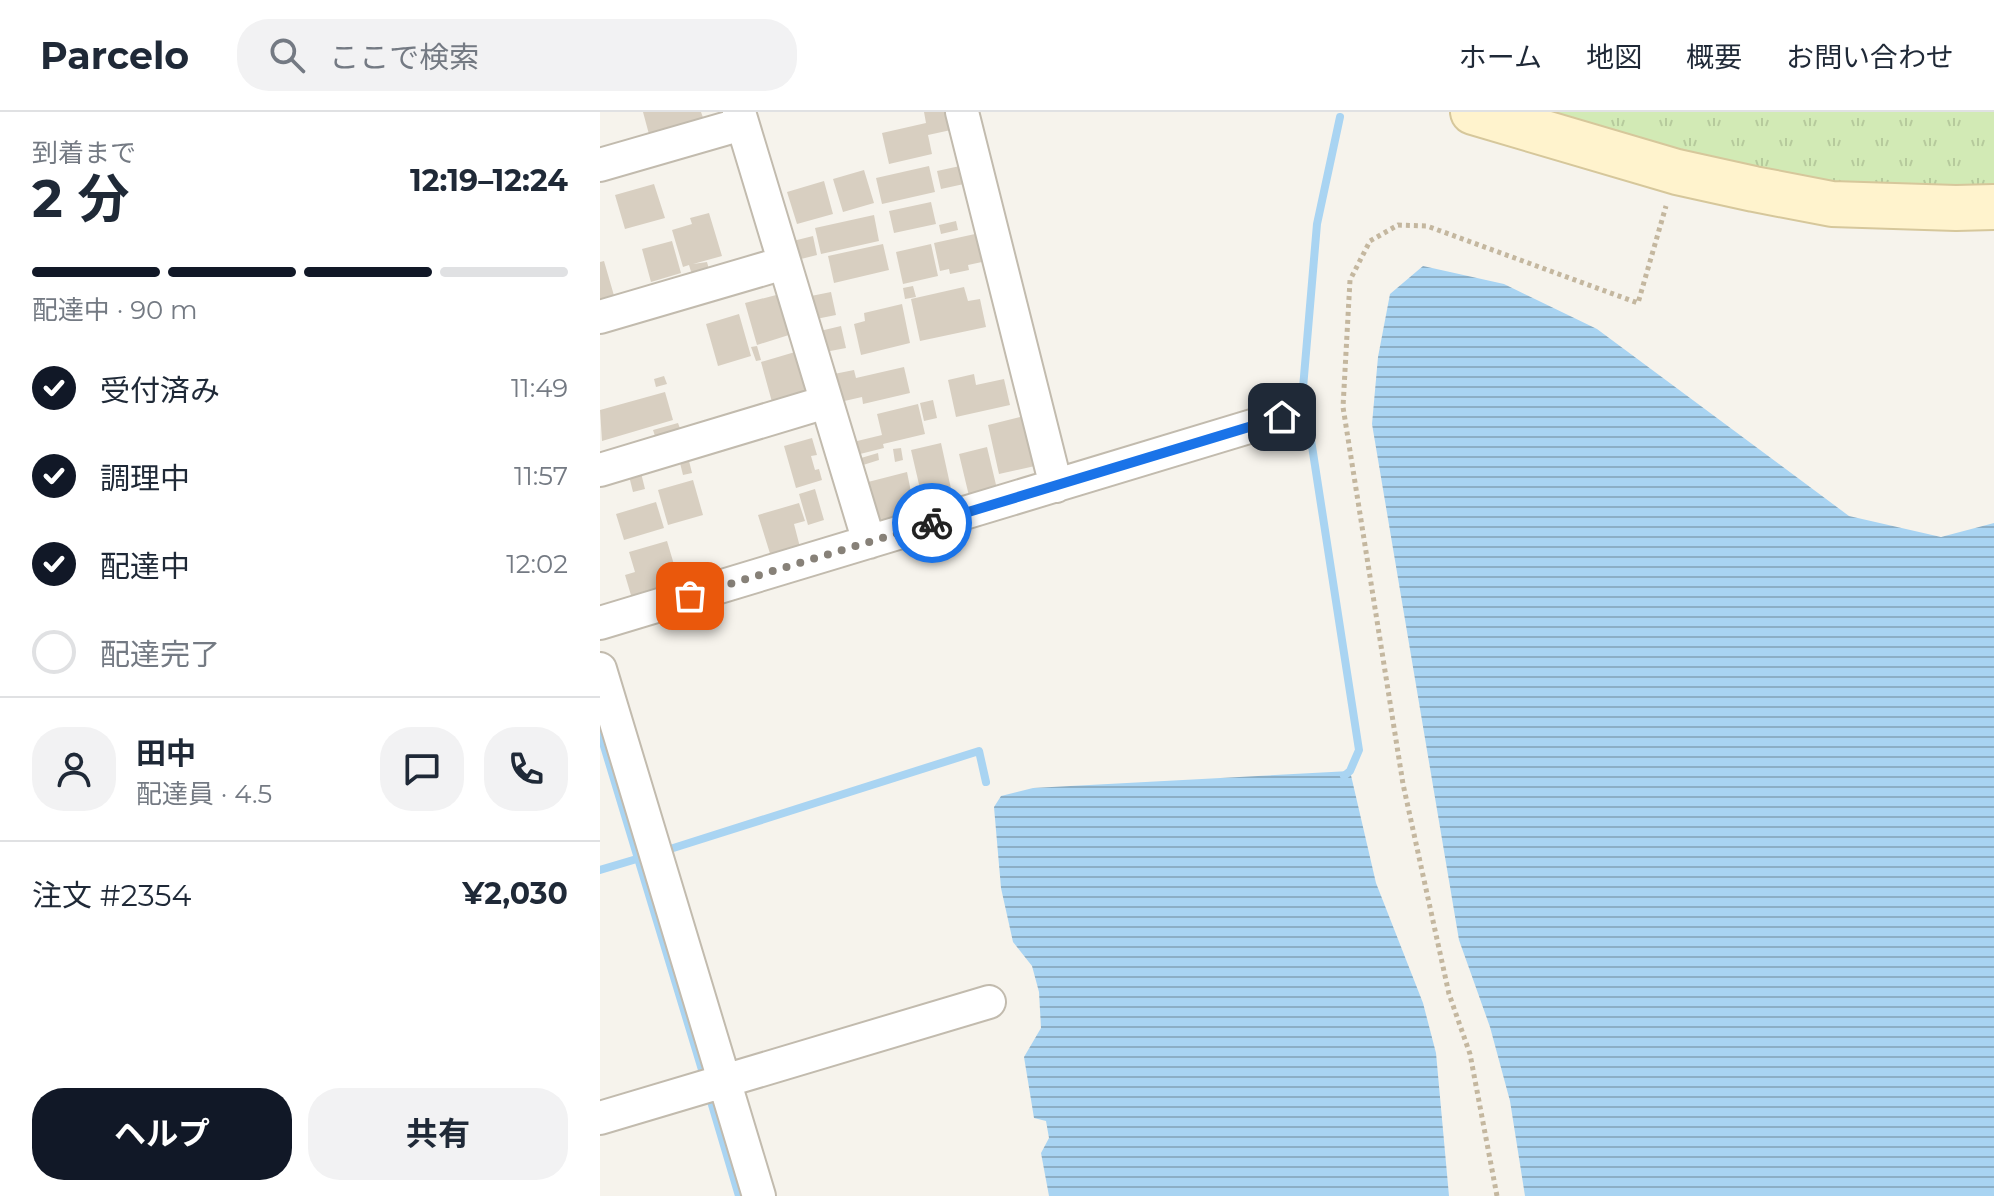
<!DOCTYPE html>
<html lang="ja">
<head>
<meta charset="utf-8">
<style>
	body { margin:0; font-family:Montserrat,"Noto Sans JP",sans-serif; background:#f2f2f3; color:#1f2937; height:100vh; display:flex; flex-direction:column; font-size:30px; white-space:nowrap }
	* { box-sizing:border-box; margin:0 }
	p { font-size:26px; color:#747a83 }
	.icon { flex:none; width:44px; height:44px; fill:none; stroke:currentColor; stroke-width:2; stroke-linecap:round; stroke-linejoin:round }
	.map { position:relative; flex:1; overflow:hidden }
	.sheet { display:flex; flex-direction:column; background:#fff; width:600px }
	.sheet>* { flex:none }
	.pin { position:absolute; display:grid; place-items:center; width:68px; height:68px; color:#fff; margin:-34px; border-radius:16px; box-shadow:0 4px 12px #0006 }
	.courier { position:absolute; display:grid; place-items:center; width:80px; height:80px; margin:-40px; border:6px solid #1a73e8; border-radius:50%; background:#fff; color:#222; box-shadow:0 2px 10px #0007 }
	.summary em { font-style:normal; font-weight:700 }
	.summary div { display:flex; flex-direction:column-reverse }
	.summary { display:flex; align-items:center; justify-content:space-between; height:136px; padding:0 32px }
	h1 { font-size:52px; font-weight:700; line-height:60px }
	.bar { display:grid; grid-template-columns:repeat(4,1fr); gap:12px 8px; align-content:center; height:96px; padding:0 32px }
	.bar i { height:10px; border-radius:6px; background:#e0e1e3 }
	.bar .active { background:#111827 }
	.bar p { grid-column:span 4 }
	.line { display:flex; align-items:center; gap:20px; padding:0 32px; border-top:2px solid #e0e1e3 }
	.line div { flex:1 }
	.round { display:grid; place-items:center; flex:none; width:84px; height:84px; border-radius:32px; background:#f2f2f3 }
	ol { padding:0 32px; list-style:none }
	li { display:flex; align-items:center; gap:24px; height:88px }
	li p { margin-inline-start:auto }
	li .icon { padding:8px; border-radius:50%; background:#111827; color:#fff; stroke-width:4 }
	li:last-child { color:#747a83 }
	li i { width:44px; height:44px; border:4px solid #e0e1e3; border-radius:50% }
	.action { display:flex; gap:16px; margin-top:auto; padding:16px 32px }
	.action a { flex:1; height:92px; border-radius:32px; background:#111827; color:#fff; font-size:32px; font-weight:700; line-height:92px; text-align:center }
	.action a+a { background:#f2f2f3; color:#1f2937 }
	header { display:flex; align-items:center; gap:48px; box-sizing:border-box; height:112px; padding:0 40px; background:#fff; border-bottom:2px solid #e0e1e3 }
	header strong { font-size:38px }
	nav { display:flex; gap:44px; margin-inline-start:auto; font-size:28px }
	.search { width:560px; height:72px; background:#f2f2f3; display:flex; align-items:center; gap:20px; box-sizing:border-box; padding:0 28px; border-radius:32px; color:#747a83; font-size:30px }
	main { display:flex; flex:1; min-height:0 }
	.map>svg:first-child { display:block }
	.grass { fill:url(#grass-tufts) }
	.water { fill:url(#water-rules) }
	.lines { fill:none; stroke-linecap:round; stroke-linejoin:round }
	.stream { stroke:#a9d4f2; stroke-width:8 }
	.building { fill:#d8cfc1 }
	.minor-casing { stroke:#c2bbae; stroke-width:36 }
	.secondary-casing { stroke:#d6c79b; stroke-width:48 }
	.path { stroke:#c4b79f; stroke-width:5; stroke-dasharray:4 4; stroke-linecap:butt }
	.minor { stroke:#fff; stroke-width:32 }
	.secondary { stroke:#fff3cd; stroke-width:44 }
	.done { stroke:#878178; stroke-width:8; stroke-dasharray:0 14.4 }
	.route { stroke:#1a73e8; stroke-width:10 }
</style>
</head>
<body>
<header>
<strong>Parcelo</strong>
<div class="search"><svg class="icon" aria-label="search" viewBox="0 0 24 24"><circle cx="10" cy="10" r="6"/><path d="M15 15l6 6"/></svg>ここで検索</div>
<nav><a>ホーム</a><a>地図</a><a>概要</a><a>お問い合わせ</a></nav>
</header>
<main>
<section class="sheet">
<div class="summary"><div><h1>2 分</h1><p>到着まで</p></div><em>12:19–12:24</em></div>
<div class="bar"><i class="active"></i><i class="active"></i><i class="active"></i><i></i><p>配達中 · 90 m</p></div>
<ol>
<li><svg class="icon" aria-label="check" viewBox="0 0 24 24"><path d="M5 12l5 5 9-10"/></svg>受付済み<p>11:49</p></li>
<li><svg class="icon" aria-label="check" viewBox="0 0 24 24"><path d="M5 12l5 5 9-10"/></svg>調理中<p>11:57</p></li>
<li><svg class="icon" aria-label="check" viewBox="0 0 24 24"><path d="M5 12l5 5 9-10"/></svg>配達中<p>12:02</p></li>
<li><i></i>配達完了</li>
</ol>
<div class="line" style="height:144px"><a class="round"><svg class="icon" aria-label="person" viewBox="0 0 24 24"><circle cx="12" cy="8" r="4"/><path d="M4 21q1-7 8-7t8 7"/></svg></a><div><b>田中</b><p>配達員 · 4.5</p></div><a class="round"><svg class="icon" aria-label="chat" viewBox="0 0 24 24"><path d="M4 5h16v11H9l-5 4z"/></svg></a><a class="round"><svg class="icon" aria-label="phone" viewBox="0 0 24 24"><path d="M5 4h4l2 5-3 2q2 4 5 5l2-3 5 2v4C11 20 4 13 5 4z"/></svg></a></div>
<div class="line" style="height:104px"><div>注文 #2354</div><b>¥2,030</b></div>
<div class="action"><a>ヘルプ</a><a>共有</a></div>
</section>
<div class="map">
<svg width="1394" height="1084" viewBox="0 0 1394 1084">
	<defs>
		<pattern id="grass-tufts" width="24" height="20" patternUnits="userSpaceOnUse" patternTransform="scale(2)"><rect width="24" height="20" fill="#d2eab5"/><path d="M3 7l-1-3M5 7V3M7 7l1-3M15 17l-1-3M17 17v-4M19 17l1-3" fill="none" stroke="#b6ca9c"/></pattern>
		<pattern id="water-rules" width="6" height="5" patternUnits="userSpaceOnUse" patternTransform="scale(2)"><rect width="6" height="5" fill="#a9d4f2"/><path d="M0 2.5h6" fill="none" stroke="#8caec5"/></pattern>
	</defs>
	<rect width="100%" height="100%" fill="#f6f3ec"/>
	<path class="grass" d="M929,0H1394V77L1192,71Z"/>
	<path class="water" d="M823,154L904,172L997,217L1249,404L1341,425L1394,411V1084H925L910,989L890,915L859,828L772,312L778,245L790,182Z
		M750,659L776,771L823,891L836,941L849,1084H449L441,1041L449,1026L446,1009L434,1006L424,945L441,916L439,880L432,854L413,830L401,776L394,695L401,684L433,676Z"/>
	<g class="lines">
		<path class="stream" d="M740,5L717,112L703,276L759,638L750,659L744,664
			M0,621L103,961
			M67,738L379,639L386,670
			M0,758L40,746
			M110,986L139,1084"/>
	</g>
	<path class="building" d="M43,0H101L105,11L50,26Z
		M324,0H347L351,18L328,23L332,42L289,52L282,21L326,11Z
		M329,54L335,80L282,92L276,66Z
		M360,54L364,72L341,77L337,59Z
		M264,58L274,91L243,100L233,67Z
		M224,69L233,102L197,112L187,80Z
		M54,72L65,106L25,117L15,83Z
		M331,90L336,112L294,121L289,99Z
		M109,101L122,144L93,152L107,150L110,161L93,166L89,153L83,155L72,118L92,112L90,106Z
		M274,103L279,129L221,142L215,116Z
		M356,109L358,118L341,122L339,113Z
		M375,122L382,150L368,153L369,158L350,162L349,157L340,159L334,131Z
		M213,124L217,143L197,148L193,129Z
		M72,129L81,161L51,170L42,137Z
		M283,132L289,158L234,171L228,144Z
		M331,132L338,164L303,172L296,140Z
		M4,149L15,187L0,192V150Z
		M313,174L316,185L305,187L303,176Z
		M364,175L368,189L380,187L386,215L320,229L311,187Z
		M231,180L236,203L216,207L211,184Z
		M180,182L192,222L157,233L145,191Z
		M302,192L310,231L261,243L254,212L265,209L264,201Z
		M139,202L151,244L118,254L106,212Z
		M241,214L246,236L225,240L220,219Z
		M157,234L161,248L156,249L151,235Z
		M195,240L207,280L172,290L161,250Z
		M304,255L310,281L263,292L262,285L240,290L234,262L254,258L256,266Z
		M374,262L376,273L404,267L410,293L356,305L348,268Z
		M64,264L67,272L56,275L54,267Z
		M65,280L73,308L2,329L0,298Z
		M333,288L337,306L324,309L320,291Z
		M318,292L325,322L283,332L284,336L256,343L253,330L282,323L277,302Z
		M424,304L435,354L399,362L388,313Z
		M78,311L82,322L57,330L53,318Z
		M212,326L217,343L211,344L215,358L219,357L222,368L196,376L184,334Z
		M341,331L355,395L339,398L334,378L321,381L311,338Z
		M387,335L397,377L369,384L359,342Z
		M301,336L303,348L295,350L293,337Z
		M278,341L279,348L263,353L261,346Z
		M88,345L92,361L83,363L79,347Z
		M307,360L311,380L306,382L310,401L277,409L268,370Z
		M41,361L45,377L33,380L29,364Z
		M93,368L103,403L68,413L58,378Z
		M215,377L224,408L208,413L199,382Z
		M56,390L64,416L24,428L16,402Z
		M199,391L205,409L194,412L201,439L172,448L158,403Z
		M67,429L81,476L33,490L25,463L35,460L29,440Z"/>
	<g class="lines">
		<defs>
			<path id="minor" d="M139,0L269,430
				M362,0L456,374
				M0,53L142,12
				M0,205L184,151
				M0,358L226,290
				M0,511L682,305
				M0,557L159,1084
				M0,1006L389,890"/>
			<path id="secondary" d="M873,0L1077,60L1154,77L1232,92L1356,96L1394,95"/>
		</defs>
		<use href="#minor" class="minor-casing"/>
		<use href="#secondary" class="secondary-casing"/>
		<path class="path" d="M897,1084L870,942L849,882L803,672L743,295L750,168L770,129L798,113L827,114L1038,191L1066,94"/>
		<use href="#minor" class="minor"/>
		<use href="#secondary" class="secondary"/>
	</g>
	<g class="lines">
		<path class="done" d="M90,484L332,411"/>
		<path class="route" d="M332,411L682,305"/>
	</g>
</svg>
<div class="pin" style="left:90px;top:484px;background:#ea580c"><svg class="icon" aria-label="bag" viewBox="0 0 24 24"><path d="M5 8h14l-1 12H6zM9 8a3 3 0 0 1 6 0"/></svg></div>
<div class="pin" style="left:682px;top:305px;background:#1f2937"><svg class="icon" aria-label="home" viewBox="0 0 24 24"><path d="M3 11l9-7 9 7M6 9v11h12V9"/></svg></div>
<div class="courier" style="left:332px;top:411px"><svg class="icon" aria-label="bike" viewBox="0 0 24 24"><circle cx="6" cy="16" r="4"/><circle cx="18" cy="16" r="4"/><path d="M6 16l4-8h5l3 8M10 8l3 8H6M13 5h3"/></svg></div>
</div>
</main>
</body>
</html>
